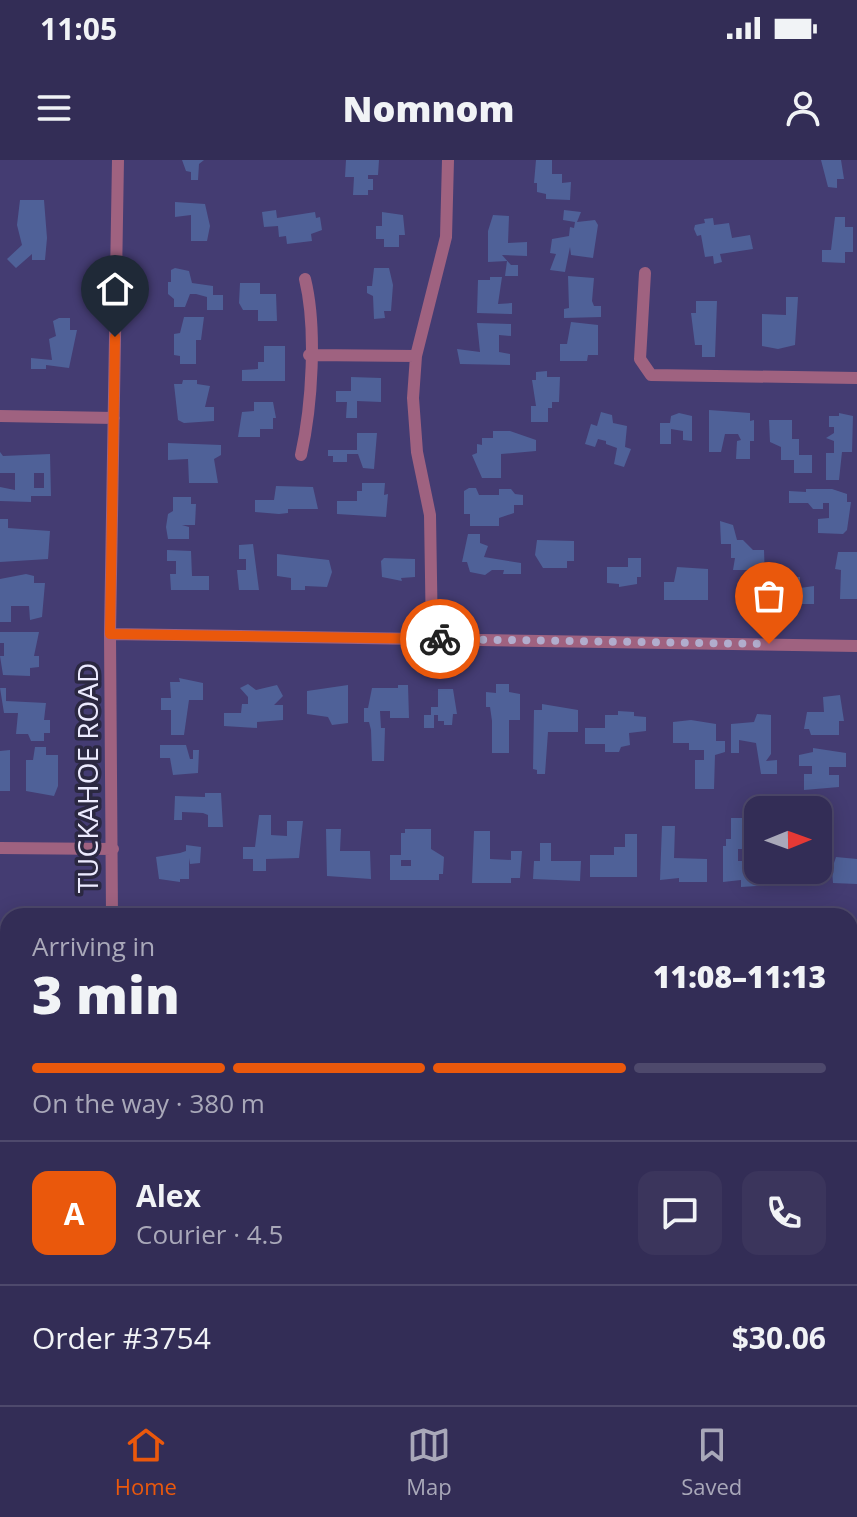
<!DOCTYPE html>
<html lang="en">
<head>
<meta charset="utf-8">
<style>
	body { margin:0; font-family:"Open Sans",sans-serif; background:#3b355c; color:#f1f3f6; height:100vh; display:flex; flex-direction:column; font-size:30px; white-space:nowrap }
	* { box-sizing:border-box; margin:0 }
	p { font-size:26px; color:#a9a8b9 }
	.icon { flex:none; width:44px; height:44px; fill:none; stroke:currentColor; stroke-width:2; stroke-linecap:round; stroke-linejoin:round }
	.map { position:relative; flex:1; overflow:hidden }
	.details { position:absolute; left:0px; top:748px; width:858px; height:498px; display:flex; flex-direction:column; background:#332d56; border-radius:24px 24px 0 0; box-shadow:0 4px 20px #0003,0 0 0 2px #4e496c }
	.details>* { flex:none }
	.needle { width:52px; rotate:89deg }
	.tools { position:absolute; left:744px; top:636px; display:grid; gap:16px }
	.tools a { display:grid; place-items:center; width:88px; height:88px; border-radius:16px; background:#332d56; box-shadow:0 4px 20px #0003,0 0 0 2px #4e496c; font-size:40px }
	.pin { position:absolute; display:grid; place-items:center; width:68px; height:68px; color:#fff; margin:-82px -34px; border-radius:50% 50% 50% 0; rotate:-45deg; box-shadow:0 0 8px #0007 }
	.pin .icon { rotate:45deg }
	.courier { position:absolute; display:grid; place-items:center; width:80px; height:80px; margin:-40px; border:6px solid #ea580c; border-radius:50%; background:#fff; color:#222; box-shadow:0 2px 10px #0007 }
	.overview em { font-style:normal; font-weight:800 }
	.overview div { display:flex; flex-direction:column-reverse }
	.overview { display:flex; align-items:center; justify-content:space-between; height:136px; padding:0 32px }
	h1 { font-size:52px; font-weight:800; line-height:60px }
	.bar { display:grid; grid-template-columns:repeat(4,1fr); gap:12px 8px; align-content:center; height:96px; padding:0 32px }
	.bar i { height:10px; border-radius:6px; background:#4e496c }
	.bar .current { background:#ea580c }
	.bar p { grid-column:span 4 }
	.line { display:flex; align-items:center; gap:20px; padding:0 32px; border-top:2px solid #4e496c }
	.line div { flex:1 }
	.round { display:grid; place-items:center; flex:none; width:84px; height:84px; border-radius:16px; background:#3b355c }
	.status { display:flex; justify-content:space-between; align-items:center; height:56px; padding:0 40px; background:#332d56; direction:ltr }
	.status svg { height:22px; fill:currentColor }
	header { display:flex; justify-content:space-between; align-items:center; height:104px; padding:0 32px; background:#332d56; font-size:36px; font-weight:800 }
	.tab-bar { display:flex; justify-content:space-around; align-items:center; height:112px; border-top:2px solid #4e496c; background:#332d56; font-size:22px; color:#a9a8b9 }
	.tab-bar a { display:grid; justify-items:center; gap:4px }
	.tab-bar .current { color:#ea580c }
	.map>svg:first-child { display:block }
	.building { fill:#4f6198; fill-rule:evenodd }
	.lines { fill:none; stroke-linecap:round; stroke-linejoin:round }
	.lane { stroke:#9f6280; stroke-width:6 }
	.street { stroke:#9f6280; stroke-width:12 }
	.done { stroke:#b1adcd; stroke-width:8; stroke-dasharray:0 14.4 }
	.route { stroke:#ea580c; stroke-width:10 }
	.labels { text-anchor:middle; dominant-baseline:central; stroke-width:7; stroke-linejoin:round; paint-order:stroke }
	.street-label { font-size:28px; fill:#ebeafe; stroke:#2b2841 }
</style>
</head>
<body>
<div class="status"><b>11:05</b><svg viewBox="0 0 49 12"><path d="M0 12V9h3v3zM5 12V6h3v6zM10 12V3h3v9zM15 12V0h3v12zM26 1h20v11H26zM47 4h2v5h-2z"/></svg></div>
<header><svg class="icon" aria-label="menu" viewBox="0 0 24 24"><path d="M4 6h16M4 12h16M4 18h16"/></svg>Nomnom<svg class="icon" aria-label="person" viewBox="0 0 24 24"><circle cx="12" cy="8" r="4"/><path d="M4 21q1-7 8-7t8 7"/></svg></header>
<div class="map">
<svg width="857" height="1245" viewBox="0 0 857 1245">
	<rect width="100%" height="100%" fill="#443c72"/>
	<path class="building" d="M182,0H204L199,4L198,20H191V12L186,11Z
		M346,0H379L378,15H368V19H373V30H368V35H353L354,17H345Z
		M536,0H552V14H562V23L571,22L570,40L546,39V34L537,32V23H534Z
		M821,0H841L844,19H837V28L828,27Z
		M20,40H44L47,78L45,100H32V94L16,108L7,99L22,85L17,65Z
		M175,42L205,44L210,66L207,81H191V55L175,57Z
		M276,50L277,58L315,52L316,58L320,57L322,70L311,74L312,81L287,84L286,76L279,77L278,66L264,67L262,52Z
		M564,50L581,52L577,62L595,60L598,65L593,98L571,95L570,87L565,112L550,110L556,94L550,93L552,79L569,76L570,67L574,68L575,62L563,60Z
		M382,52L403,55L405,75H399V87H384V79H376V66H382Z
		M493,55L509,56L508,83L527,82V96L502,95L511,105H518V116H505L507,101L488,102V71Z
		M835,57H845V67H853V92H845V103L822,102V90H831Z
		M713,58L714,65L729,63L732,78L750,75L753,89L720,94L722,102L714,104L713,96L705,97L701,75L697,76L694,69L695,65L705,63L704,59Z
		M175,108L189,111L192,123L213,126V135H223V150H207V137L196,134H190L185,147H174V139L168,134V122H171V110Z
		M374,108H389L393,125L391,151H384L385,158L374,159L373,136L367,133V126H372Z
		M568,116L594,118L592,141L594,146H601V157L564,158V149L569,148Z
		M490,117H502L498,144L512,143V154L477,153L478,120H490Z
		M240,123H260V134H276L277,161H258V150H243L239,143Z
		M786,137H798L795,185L778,189L762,186V154L786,155Z
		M696,141H717L715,197H702V185H695L691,153H696Z
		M184,157H204L201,180H196V204H180V196L174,195V174L180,173Z
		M59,158H70V170H77L69,208L46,205V209H31V198L52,200L49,179L56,176L53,161Z
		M571,162L598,165V195H588L587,201H560V184H567Z
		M477,163L511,164V176L499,175V192L510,194V205L460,204L457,189L480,192Z
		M264,186H285V221H242V210L258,209V202H264Z
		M547,211V217H560L559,242H552V248H548V262H531V246H536L532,220H536V212Z
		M351,217L381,218V242L357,241V258H346L347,242H336V231H351Z
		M183,220H197V224L210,226L205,247H214V261L184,263L178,260L174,224H182Z
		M254,242H273L276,258H273V269H260V277H238L242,252L254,251Z
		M709,250L750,253V261L754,260V281H750V299H736L737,281L741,280L738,274H725L721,292H709Z
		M601,252L612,255L613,263L627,266L625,287L631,289L624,307L614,304L617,288L606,284V281L598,279L595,287L585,284L591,264L597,266Z
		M679,253L692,256V281L683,280V271L671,269V284H660V263H670L671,256Z
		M839,253L853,256L852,292H842L839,320H826V293H834V281L826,278L834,273V267H829V256H839Z
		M769,260H792V279H799V295H812V313H794V300H781V287L770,282Z
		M493,271H510L536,280V291L501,294V318H482L472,295L477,293V284L482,285V278H493Z
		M357,273H377L374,309L363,308L358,294H347V302H333V296H328V290H357Z
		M168,283L221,285V295L214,299L218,323H189L188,299L168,300Z
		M0,292L3,296L50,294L51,336H31V342L0,341V327L15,330V313H0ZM34,313H44V328H34Z
		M362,323H385L384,335L388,334L386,357L337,354V341H357V331H362Z
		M276,326L313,327L318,349H288V353L279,354L255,352V340H274Z
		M469,328H476L479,335H499V329H511L515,334L523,335V345H514V353L499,358V366H470V354H464V331Z
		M806,329H832L847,334V342H851L847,370L843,374L818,373V359L829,358V343H823V349H813L808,343H789V331L806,332Z
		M173,337H191V344H196L195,365H182L189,367V379H168L166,367L168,354L173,351Z
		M0,359H8V368L50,371L48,399L0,402Z
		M720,361L733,365L737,380H743L753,390H764L765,419H754L751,410H733L735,398H731V384H721Z
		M468,374H480V383L488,386L484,397L521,403V414H503L504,410H492L485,415L470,412L467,402H462Z
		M537,380L574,381V401H567V408H543L535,395Z
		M253,384L259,430H239L237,410H246V399H239V385Z
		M167,390L191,391L192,416H209V430H171L170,414H176V401H167Z
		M838,392H857V439H840L841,410L835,409Z
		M277,394L329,400L332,412L327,427L305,426V430H291V418L277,416Z
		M384,398L415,399V417L401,418L402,421L382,417L381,401Z
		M628,398H641V417H637V424L619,427V424L607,423V407H628Z
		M677,407L708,409V440H664V422H674Z
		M26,414L34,416V423H45L42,457L30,460L29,446H11V462H0V419Z
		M778,417H800V428L814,426V444H802V438H778Z
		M0,472H39L34,496H39V507L30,508V516L3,515L0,496H4V483H0Z
		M179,518L203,523V540H189L184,575H171V550H161V538H171L170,522H180Z
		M248,524L256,530L277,525L283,536L274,545H283V560L257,562V568L224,566V553H241L242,544H248V537L240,528Z
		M496,524H509V532L520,534V560H509V593H492V561L490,547H486V532L496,533Z
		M348,525V563L332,565L328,557L307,554V531Z
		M398,525H408L409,558H390V551H380L381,568H385L384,601H372L371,570L369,562H364V548H368L372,528H398Z
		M0,528H6V541L46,543L44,560H50V573H44V581H31L28,574H16L18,553H4Z
		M438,529H453L457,554H453L452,565H444V561H438V555H434V568H424V555H431V547H438Z
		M840,535L844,561H839V575H811L809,569H804L807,552H824L823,537Z
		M542,544L578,550V572H548L545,614H537V610L533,609L534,550H542Z
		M618,551L634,552V556L646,557V571L629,573L630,585L621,587L619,592H605V584H585V568H605V555H618Z
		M757,554L771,555V594L766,601L777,600V614H761L756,583L739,580V593H731V564L754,562Z
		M691,560L716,564V581H725V592L715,595L714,629H695V600H704V590H689V583H673V562Z
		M160,585H186L190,599H193V590H199L198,613L173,615L170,598H160Z
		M35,587H46V595H58V626L54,636L26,631V600H33Z
		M813,588L846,593V607H829V615H839V627L804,630V614H812V606H799V595L813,592Z
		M10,590V631H0V591Z
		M205,633H221L223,667H208V655L203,653L182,652V660H174L175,636L205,637Z
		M259,655H271V675L287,676V661H303L299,698L266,699V711H253V699H243V687H255Z
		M731,658H746L747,689H738V701H758V710H769L771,725L741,727V720L723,722V686H726V679H731Z
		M662,666H675L674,698L707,699V722H679V718L660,720Z
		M326,669H341L340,691H370L371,719L327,716Z
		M405,669H431V689L444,697L443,714H439V720H390V695H401V673H405ZM401,700H411V706H401Z
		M474,671H490V699L511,700V691H522L520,718H511V723H472Z
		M625,674H637V717H590V695H614V687H625Z
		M540,683H551V701H581L580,721L533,719L534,701H540Z
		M186,685L201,687L200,703L190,704L189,698V719H180V722L159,719L156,697L180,693L186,691Z
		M836,697L857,699V724L833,723L832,709Z
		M818,703H821V725H808V710H818Z
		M6,1197L8,1238H16L11,1245L0,1240L7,1226L0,1220V1199L3,1201Z
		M27,1238H48L43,1245H28L31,1241Z"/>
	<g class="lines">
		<path class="lane" d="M850,937H857
			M850,1073H857"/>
		<path class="street" d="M645,113L640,199L651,215L857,218
			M309,195L416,196
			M0,256L114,258
			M301,295C312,246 317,168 305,119
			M110,474L857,486
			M432,479L430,355L417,292L413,238L416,196L446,77L448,0
			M0,688L113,689
			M112,756L110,474L118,0
			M850,776H857
			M0,1152L8,1158
			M850,1218H857
			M130,1238L144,1245
			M376,1238V1245
			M638,1238V1245
			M783,1245L799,1238"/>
	</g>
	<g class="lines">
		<path class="done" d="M440,479L769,484"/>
		<path class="route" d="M115,177L110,474L440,479"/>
	</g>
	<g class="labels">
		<g class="street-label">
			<text transform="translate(87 618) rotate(-90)">TUCKAHOE ROAD</text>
		</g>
	</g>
</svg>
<div class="tools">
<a><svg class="needle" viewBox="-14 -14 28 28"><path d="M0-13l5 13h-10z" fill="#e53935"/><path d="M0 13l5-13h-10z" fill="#a9a8b9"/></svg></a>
</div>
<div class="pin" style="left:769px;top:484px;background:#ea580c"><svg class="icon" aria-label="bag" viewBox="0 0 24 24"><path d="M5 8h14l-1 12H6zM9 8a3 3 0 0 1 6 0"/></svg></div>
<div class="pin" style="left:115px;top:177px;background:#1f2937"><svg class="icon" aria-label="home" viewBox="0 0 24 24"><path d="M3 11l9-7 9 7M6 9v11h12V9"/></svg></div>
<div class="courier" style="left:440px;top:479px"><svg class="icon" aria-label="bike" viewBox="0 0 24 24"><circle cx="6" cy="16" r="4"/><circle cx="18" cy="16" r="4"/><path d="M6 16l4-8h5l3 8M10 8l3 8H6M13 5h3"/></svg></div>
<section class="details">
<div class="overview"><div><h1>3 min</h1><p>Arriving in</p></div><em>11:08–11:13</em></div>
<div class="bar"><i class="current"></i><i class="current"></i><i class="current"></i><i></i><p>On the way · 380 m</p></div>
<div class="line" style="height:144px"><b class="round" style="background:#ea580c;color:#fff">A</b><div><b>Alex</b><p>Courier · 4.5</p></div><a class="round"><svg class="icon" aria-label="chat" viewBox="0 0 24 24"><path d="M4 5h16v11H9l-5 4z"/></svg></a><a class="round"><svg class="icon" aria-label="phone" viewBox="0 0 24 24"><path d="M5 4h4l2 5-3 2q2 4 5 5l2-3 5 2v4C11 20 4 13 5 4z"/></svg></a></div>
<div class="line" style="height:104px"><div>Order #3754</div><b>$30.06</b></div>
</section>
</div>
<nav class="tab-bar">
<a class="current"><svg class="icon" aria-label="home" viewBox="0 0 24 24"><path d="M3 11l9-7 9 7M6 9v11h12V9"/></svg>Home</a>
<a><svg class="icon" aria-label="map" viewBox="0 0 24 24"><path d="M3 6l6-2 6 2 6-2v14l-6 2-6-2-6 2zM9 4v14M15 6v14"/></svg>Map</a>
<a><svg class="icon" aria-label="saved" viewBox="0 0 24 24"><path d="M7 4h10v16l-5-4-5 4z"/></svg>Saved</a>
</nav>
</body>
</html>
